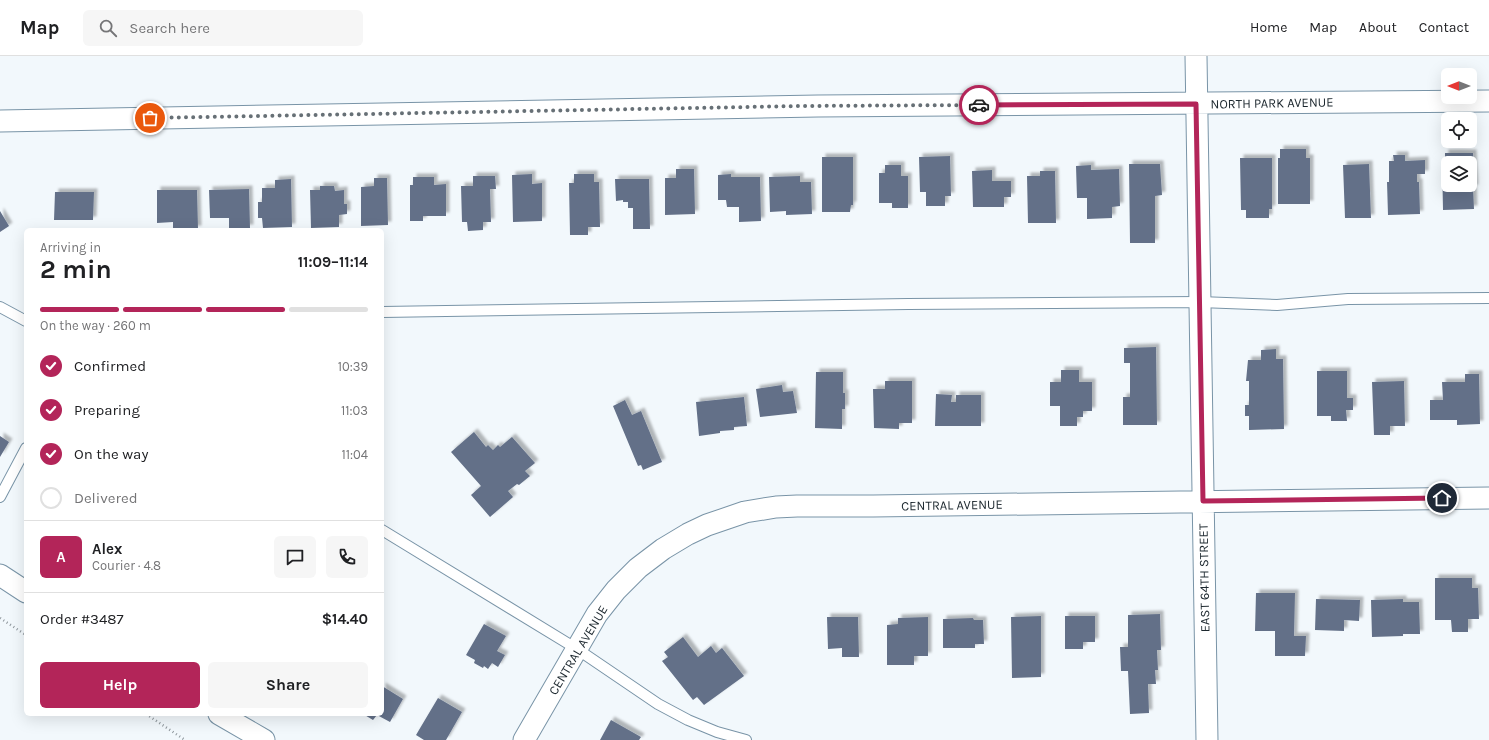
<!DOCTYPE html>
<html lang="en">
<head>
<meta charset="utf-8">
<style>
	body { margin:0; font-family:Karla,sans-serif; background:#f6f6f6; color:#202124; height:100vh; display:flex; flex-direction:column; font-size:15px; white-space:nowrap }
	* { box-sizing:border-box; margin:0 }
	p { font-size:13px; color:#757577 }
	.icon { flex:none; width:22px; height:22px; fill:none; stroke:currentColor; stroke-width:2; stroke-linecap:round; stroke-linejoin:round }
	.map { position:relative; flex:1; overflow:hidden }
	.side { position:absolute; left:24px; top:172px; width:360px; height:488px; display:flex; flex-direction:column; background:#fff; border-radius:6px; box-shadow:0 4px 16px #0002 }
	.side>* { flex:none }
	.needle { width:26px; rotate:270deg }
	.controls { position:absolute; left:1441px; top:12px; display:grid; gap:8px }
	.controls a { display:grid; place-items:center; width:36px; height:36px; border-radius:6px; background:#fff; box-shadow:0 4px 16px #0002; font-size:20px }
	.pin { position:absolute; display:grid; place-items:center; width:34px; height:34px; color:#fff; margin:-17px; border:2px solid #fff; border-radius:50%; box-shadow:0 1px 4px #0007 }
	.courier { position:absolute; display:grid; place-items:center; width:40px; height:40px; margin:-20px; border:3px solid #b32559; border-radius:50%; background:#fff; color:#222; box-shadow:0 1px 5px #0007 }
	.summary em { font-style:normal; font-weight:700 }
	.summary div { display:flex; flex-direction:column-reverse }
	.summary { display:flex; align-items:center; justify-content:space-between; height:68px; padding:0 16px }
	h1 { font-size:26px; font-weight:700; line-height:30px }
	.bar { display:grid; grid-template-columns:repeat(4,1fr); gap:6px 4px; align-content:center; height:48px; padding:0 16px }
	.bar i { height:5px; border-radius:3px; background:#e0e0e0 }
	.bar .active { background:#b32559 }
	.bar p { grid-column:span 4 }
	.line { display:flex; align-items:center; gap:10px; padding:0 16px; border-top:1px solid #e0e0e0 }
	.line div { flex:1 }
	.round { display:grid; place-items:center; flex:none; width:42px; height:42px; border-radius:6px; background:#f6f6f6 }
	ol { padding:0 16px; list-style:none }
	li { display:flex; align-items:center; gap:12px; height:44px }
	li p { margin-inline-start:auto }
	li .icon { padding:4px; border-radius:50%; background:#b32559; color:#fff; stroke-width:4 }
	li:last-child { color:#757577 }
	li i { width:22px; height:22px; border:2px solid #e0e0e0; border-radius:50% }
	.primary-button { display:flex; gap:8px; margin-top:auto; padding:8px 16px }
	.primary-button a { flex:1; height:46px; border-radius:6px; background:#b32559; color:#fff; font-size:16px; font-weight:700; line-height:46px; text-align:center }
	.primary-button a+a { background:#f6f6f6; color:#202124 }
	header { display:flex; align-items:center; gap:24px; box-sizing:border-box; height:56px; padding:0 20px; background:#fff; border-bottom:1px solid #e0e0e0 }
	header strong { font-size:19px }
	nav { display:flex; gap:22px; margin-inline-start:auto; font-size:14px }
	.search { width:280px; height:36px; background:#f6f6f6; display:flex; align-items:center; gap:10px; box-sizing:border-box; padding:0 14px; border-radius:6px; color:#757577; font-size:15px }
	.map>svg:first-child { display:block }
	.building { fill:#637088; fill-rule:evenodd; filter:url(#shadow) }
	.lines { fill:none; stroke-linecap:round; stroke-linejoin:round }
	.service-casing { stroke:#7994a7; stroke-width:12 }
	.minor-casing { stroke:#7994a7; stroke-width:23 }
	.path { stroke:#8f979d; stroke-width:2.5; stroke-dasharray:1 3; stroke-linecap:butt }
	.service { stroke:#fff; stroke-width:10 }
	.minor { stroke:#fff; stroke-width:21 }
	.done { stroke:#677076; stroke-width:4; stroke-dasharray:0 7.2 }
	.route { stroke:#b32559; stroke-width:5 }
	.labels { text-anchor:middle; dominant-baseline:central; stroke-width:3; stroke-linejoin:round; paint-order:stroke }
	.street-label { font-size:13px; fill:#1c272e; stroke:#fff }
</style>
</head>
<body>
<header>
<strong>Map</strong>
<div class="search"><svg class="icon" aria-label="search" viewBox="0 0 24 24"><circle cx="10" cy="10" r="6"/><path d="M15 15l6 6"/></svg>Search here</div>
<nav><a>Home</a><a>Map</a><a>About</a><a>Contact</a></nav>
</header>
<div class="map">
<svg width="1489" height="684" viewBox="0 0 1489 684">
	<defs>
		<filter id="shadow"><feDropShadow dx="3.5" dy="-3.5" stdDeviation="1" flood-color="#0004"/></filter>
	</defs>
	<rect width="100%" height="100%" fill="#f2f8fc"/>
	<path class="building" d="M1280,93H1306V102H1310V148H1278V102H1280Z
		M1445,97H1473L1475,132H1473L1474,153L1443,154L1442,104H1445ZM1448,107H1470V129H1448Z
		M1393,99H1405V105L1425,104V118H1417V126H1419L1420,158L1388,159L1387,126H1389V105H1394Z
		M950,100L951,140H945V150H926V136H920L919,101Z
		M822,101H853V149H851L850,156H822Z
		M1240,102H1272V153H1269V162H1246V154H1241Z
		M1129,108H1160L1162,139L1155,140V187H1130Z
		M1369,108L1371,162H1345L1343,109Z
		M885,109H901V120H908V152H892V147H879V117H885Z
		M1091,109V114L1119,113L1120,150L1112,151V162L1087,163V142H1077L1076,110Z
		M676,113H694L695,158L665,159V122H676Z
		M992,114V125H1011V141H1004V151H973L972,115Z
		M1040,115H1055L1056,167H1028L1027,120H1040Z
		M532,118V128L542,127V165L513,166L512,119Z
		M574,118H594V126H599L600,171H588V179H570L569,127H574Z
		M731,118V121H760L761,165L739,166V151H727L726,144H718V119Z
		M473,120H495L496,133H490L491,166H483V174L468,175L467,166H462L461,130H473Z
		M800,120V126H811L812,158L786,159V155L770,156L769,121Z
		M413,121H434V129L446,128V160H423V165H410V129H413Z
		M374,122H387L388,169L361,170V131L374,130Z
		M291,123L292,171L263,172L262,162H258V146H262V132H275V124Z
		M615,123H649L650,173H633V152H628V146H623V144L616,145Z
		M320,130H334L335,135L344,134V148H347V158L339,159V171L311,172L310,134H320Z
		M249,133L250,172H229V162H210L209,134Z
		M157,134H197L198,173L173,174V166L157,167Z
		M55,136H94L93,164H54Z
		M0,155L9,170L0,176Z
		M1156,291L1157,369H1123V341H1130V307H1124V292Z
		M1276,293V303H1283L1284,373L1249,374V360H1245V349H1249V325H1246L1248,304H1261V294Z
		M1061,314H1079V326H1092V355H1083V361H1077V370H1060V350H1050V326H1061Z
		M1317,315H1347V342H1353V354H1346L1347,365H1331V360H1317Z
		M816,316H843V337H845V353H842V373L815,372Z
		M1465,318H1479L1480,368L1457,369V364H1430V344H1443L1442,326H1465Z
		M885,325H912V367H899V373L874,372L873,333H885Z
		M1404,325L1405,370H1390V379H1374L1372,326Z
		M782,329L783,336L793,335L797,357L760,361L756,333Z
		M936,338L952,339L951,346H956V339H981V370H935Z
		M744,341L747,370L734,371V374L720,375V377L699,380L696,346Z
		M625,344L632,359L641,355L662,406L643,414L641,409L638,410L613,350Z
		M474,376L486,391L488,389L493,394L498,389L500,391L512,381L535,407L525,415L530,420L519,429L517,428L508,435L513,441L490,461L471,439L481,430L451,396Z
		M0,380L9,386L0,401Z
		M1435,522H1472V532H1478L1479,563H1468V576H1452L1451,564H1435Z
		M1256,537H1295L1294,580H1306L1305,600H1275V575H1255Z
		M1316,543L1360,544L1359,565L1344,564V575L1315,574Z
		M1403,543V546H1419L1420,578H1403V580L1372,581L1371,544Z
		M1160,558L1161,594H1157L1158,614H1155L1156,628H1148L1149,657L1130,658L1128,615H1121L1120,591H1128V559Z
		M1041,560V621L1012,622L1011,561Z
		M1065,560H1095V586H1083V593H1065Z
		M827,561H858L859,601H842V592L828,593Z
		M928,561V600H914V609H887V569L898,568V562Z
		M973,562L974,564H983L984,588H975V592H943V563Z
		M484,568L506,580L497,595L505,599L498,611L492,607L488,613L484,610L483,612L474,607L475,604L466,599Z
		M683,581L698,601L711,590L716,597L722,592L744,620L704,649L697,641L693,644L662,605L668,601L664,596Z
		M382,630L403,643L390,666L377,659L373,664L363,658H382Z
		M438,642L462,656L446,684H424L416,679Z
		M611,664L641,681L639,684H600Z"/>
	<g class="lines">
		<defs>
			<path id="service" d="M0,251L26,265
				M382,256L908,248L1200,246L1277,249L1348,243L1489,242
				M0,441L26,392
				M382,474L577,593L658,648L688,664L717,676L746,684"/>
			<path id="minor" d="M1196,0L1207,684
				M0,65L818,50L1489,45
				M0,519L26,536
				M219,658L264,684
				M524,684L597,558L616,534L638,512L663,493L688,478L707,469L745,456L776,451L797,450H873L1489,442"/>
		</defs>
		<use href="#service" class="service-casing"/>
		<use href="#minor" class="minor-casing"/>
		<path class="path" d="M0,562L26,579
			M146,658L185,684"/>
		<use href="#service" class="service"/>
		<use href="#minor" class="minor"/>
	</g>
	<g class="lines">
		<path class="done" d="M150,62L802,50L979,49"/>
		<path class="route" d="M979,49L1196,48L1203,445L1442,442"/>
	</g>
	<g class="labels">
		<g class="street-label">
			<text transform="translate(1272 47) rotate(-1)">NORTH PARK AVENUE</text>
			<text transform="translate(952 449) rotate(-1)">CENTRAL AVENUE</text>
			<text transform="translate(1204 522) rotate(-91)">EAST 64TH STREET</text>
			<text transform="translate(578 594) rotate(-59)">CENTRAL AVENUE</text>
		</g>
	</g>
</svg>
<div class="controls">
<a><svg class="needle" viewBox="-14 -14 28 28"><path d="M0-13l5 13h-10z" fill="#e53935"/><path d="M0 13l5-13h-10z" fill="#757577"/></svg></a>
<a><svg class="icon" aria-label="locate" viewBox="0 0 24 24"><circle cx="12" cy="12" r="6"/><path d="M12 2v4M12 18v4M2 12h4M18 12h4"/></svg></a>
<a><svg class="icon" aria-label="layers" viewBox="0 0 24 24"><path d="M12 4l9 5-9 5-9-5zM3 14l9 5 9-5"/></svg></a>
</div>
<div class="pin" style="left:150px;top:62px;background:#ea580c"><svg class="icon" aria-label="bag" viewBox="0 0 24 24"><path d="M5 8h14l-1 12H6zM9 8a3 3 0 0 1 6 0"/></svg></div>
<div class="pin" style="left:1442px;top:442px;background:#1f2937"><svg class="icon" aria-label="home" viewBox="0 0 24 24"><path d="M3 11l9-7 9 7M6 9v11h12V9"/></svg></div>
<div class="courier" style="left:979px;top:49px"><svg class="icon" aria-label="car" viewBox="0 0 24 24"><path d="M5 17H2v-5l4-1 3-4h7l3 4 3 1v5h-3M9 17h6M6 11h13"/><circle cx="7" cy="17" r="2"/><circle cx="17" cy="17" r="2"/></svg></div>
<section class="side">
<div class="summary"><div><h1>2 min</h1><p>Arriving in</p></div><em>11:09–11:14</em></div>
<div class="bar"><i class="active"></i><i class="active"></i><i class="active"></i><i></i><p>On the way · 260 m</p></div>
<ol>
<li><svg class="icon" aria-label="check" viewBox="0 0 24 24"><path d="M5 12l5 5 9-10"/></svg>Confirmed<p>10:39</p></li>
<li><svg class="icon" aria-label="check" viewBox="0 0 24 24"><path d="M5 12l5 5 9-10"/></svg>Preparing<p>11:03</p></li>
<li><svg class="icon" aria-label="check" viewBox="0 0 24 24"><path d="M5 12l5 5 9-10"/></svg>On the way<p>11:04</p></li>
<li><i></i>Delivered</li>
</ol>
<div class="line" style="height:72px"><b class="round" style="background:#b32559;color:#fff">A</b><div><b>Alex</b><p>Courier · 4.8</p></div><a class="round"><svg class="icon" aria-label="chat" viewBox="0 0 24 24"><path d="M4 5h16v11H9l-5 4z"/></svg></a><a class="round"><svg class="icon" aria-label="phone" viewBox="0 0 24 24"><path d="M5 4h4l2 5-3 2q2 4 5 5l2-3 5 2v4C11 20 4 13 5 4z"/></svg></a></div>
<div class="line" style="height:52px"><div>Order #3487</div><b>$14.40</b></div>
<div class="primary-button"><a>Help</a><a>Share</a></div>
</section>
</div>
</body>
</html>
